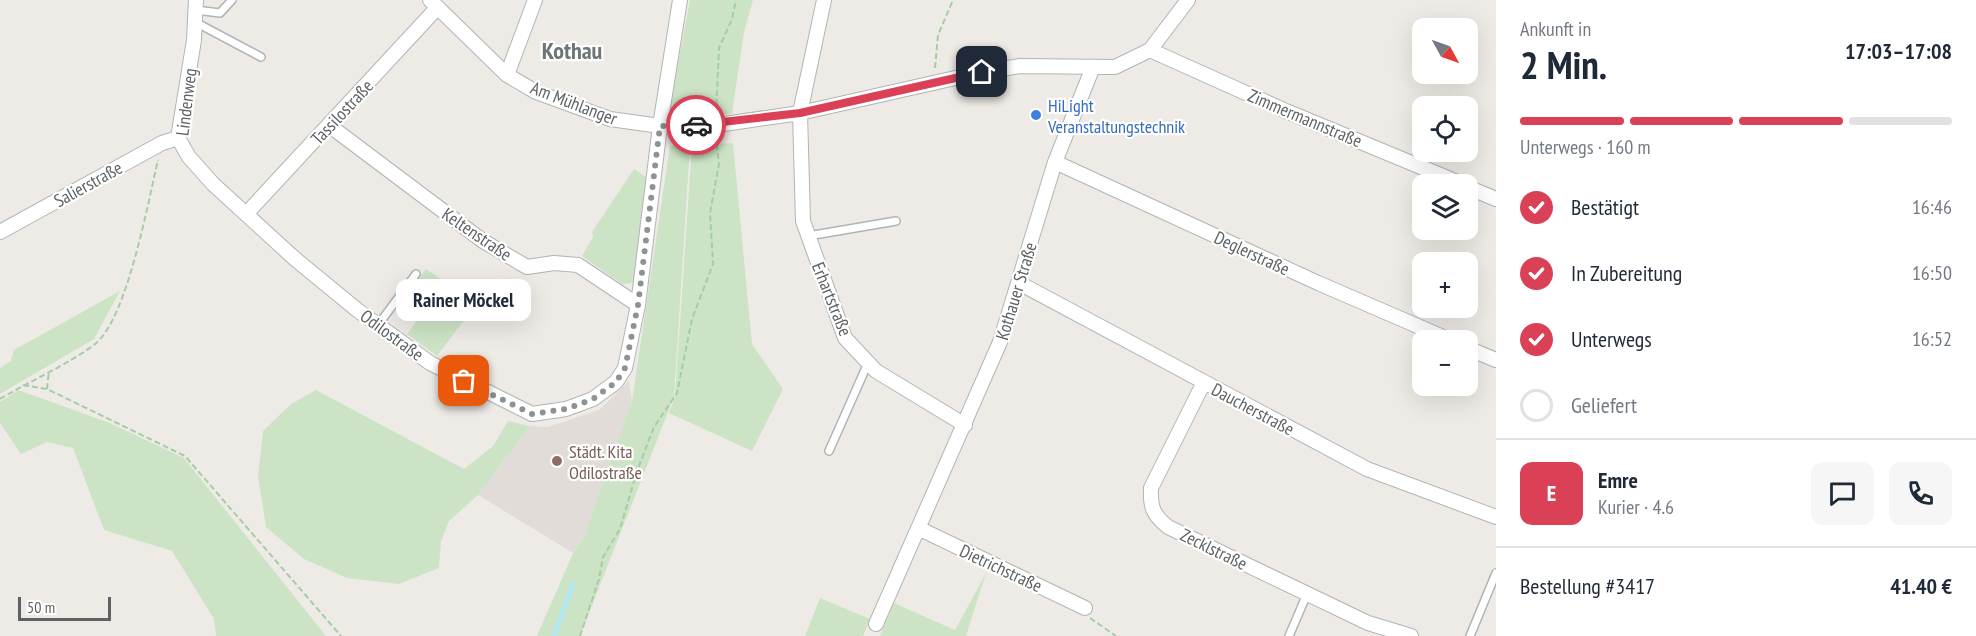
<!DOCTYPE html>
<html lang="de">
<head>
<meta charset="utf-8">
<style>
	body { margin:0; font-family:"PT Sans Narrow",sans-serif; background:#f6f6f7; color:#1f2937; height:100vh; display:flex; flex-direction:column; font-size:22px; white-space:nowrap }
	* { box-sizing:border-box; margin:0 }
	p { font-size:20px; color:#747a83 }
	.icon { flex:none; width:33px; height:33px; fill:none; stroke:currentColor; stroke-width:2; stroke-linecap:round; stroke-linejoin:round }
	.map { position:relative; flex:1; overflow:hidden }
	.side { display:flex; flex-direction:column; background:#fff; width:480px }
	.side>* { flex:none }
	.needle { width:39px; rotate:130deg }
	.controls { position:absolute; left:1412px; top:18px; display:grid; gap:12px }
	.controls a { display:grid; place-items:center; width:66px; height:66px; border-radius:12px; background:#fff; box-shadow:0 6px 24px #0002; font-size:30px }
	.scale { position:absolute; left:18px; bottom:15px; width:93px; box-sizing:border-box; padding-left:6px; border:3px solid #5e6265; border-top:0; font-size:16px; line-height:21px; white-space:nowrap; color:#5e6265; -webkit-text-stroke:4px #fff; paint-order:stroke }
	.pin { position:absolute; display:grid; place-items:center; width:51px; height:51px; color:#fff; margin:-26px; border-radius:12px; box-shadow:0 3px 9px #0006 }
	.courier { position:absolute; display:grid; place-items:center; width:60px; height:60px; margin:-30px; border:4px solid #da4056; border-radius:50%; background:#fff; color:#222; box-shadow:0 2px 8px #0007 }
	.bubble { position:absolute; height:42px; border-radius:12px; background:#fff; box-shadow:0 6px 24px #0002; font-size:20px; font-weight:800; line-height:42px; text-align:center }
	.overview em { font-style:normal; font-weight:800 }
	.overview div { display:flex; flex-direction:column-reverse }
	.overview { display:flex; align-items:center; justify-content:space-between; height:102px; padding:0 24px }
	h1 { font-size:39px; font-weight:800; line-height:45px }
	.bar { display:grid; grid-template-columns:repeat(4,1fr); gap:9px 6px; align-content:center; height:72px; padding:0 24px }
	.bar i { height:8px; border-radius:4px; background:#e0e1e3 }
	.bar .active { background:#da4056 }
	.bar p { grid-column:span 4 }
	.line { display:flex; align-items:center; gap:15px; padding:0 24px; border-top:2px solid #e0e1e3 }
	.line div { flex:1 }
	.round { display:grid; place-items:center; flex:none; width:63px; height:63px; border-radius:12px; background:#f6f6f7 }
	ol { padding:0 24px; list-style:none }
	li { display:flex; align-items:center; gap:18px; height:66px }
	li p { margin-inline-start:auto }
	li .icon { padding:6px; border-radius:50%; background:#da4056; color:#fff; stroke-width:4 }
	li:last-child { color:#747a83 }
	li i { width:33px; height:33px; border:3px solid #e0e1e3; border-radius:50% }
	main { display:flex; flex:1; min-height:0 }
	.map>svg:first-child { display:block }
	.education { fill:#e1dcd7 }
	.green { fill:#cce4c5 }
	.lines { fill:none; stroke-linecap:round; stroke-linejoin:round }
	.stream { stroke:#ade7f8; stroke-width:4 }
	.service-casing { stroke:#b1b4b7; stroke-width:10 }
	.minor-casing { stroke:#b1b4b7; stroke-width:16 }
	.path { stroke:#a4cda7; stroke-width:2; stroke-dasharray:6 3; stroke-linecap:butt }
	.service { stroke:#fff; stroke-width:7 }
	.minor { stroke:#fff; stroke-width:14 }
	.done { stroke:#909292; stroke-width:6; stroke-dasharray:0 10.8 }
	.route { stroke:#da4056; stroke-width:8 }
	.shop-dot { fill:#3f7fe0; stroke:#fff; stroke-width:2 }
	.education-dot { fill:#8d6e63; stroke:#fff; stroke-width:2 }
	.labels { text-anchor:middle; dominant-baseline:central; stroke-width:4.5; stroke-linejoin:round; paint-order:stroke }
	.street-label { font-size:18px; fill:#5e6265; stroke:#fff }
	.shop-label { font-size:18px; fill:#366cbe; stroke:#fff; text-anchor:start }
	.education-label { font-size:18px; fill:#785e54; stroke:#fff; text-anchor:start }
	.district-label { font-size:24px; font-weight:bold; fill:#6f7477; stroke:#fff }
</style>
</head>
<body>
<main>
<div class="map">
<svg width="1496" height="636" viewBox="0 0 1496 636">
	<rect width="100%" height="100%" fill="#eeebe6"/>
	<path class="education" d="M629,381L632,401L583,539L573,553L478,495L530,426L548,427L599,410Z"/>
	<path class="green" d="M690,0H753L744,32L732,114L668,117Z
		M733,143L752,344L783,389L752,451L669,413L675,396L692,145Z
		M690,145L674,397L580,636H537L573,553L583,539L632,401L670,146Z
		M634,169L646,177L634,283L622,284L582,256L593,237L592,232Z
		M426,269L477,303L437,356L407,334L421,315L403,301Z
		M120,291L94,339L0,394V368L11,361L14,350Z
		M18,390L110,423L184,458L326,636H216L214,619L172,551L104,530L73,448L47,442L21,454L0,423V402Z
		M316,390L464,469L493,446L508,421L530,426L478,495L449,521L441,541L439,568L399,584L347,578L304,559L266,527L258,476L263,431L291,404Z
		M986,573L966,636H880L894,603L955,630Z
		M820,598L870,619L863,636H805Z"/>
	<g class="lines">
		<path class="stream" d="M554,636L573,584"/>
		<defs>
			<path id="service" d="M196,10L220,13L232,0
				M195,22L261,57
				M808,236L896,221
				M378,325L416,274
				M829,451L868,363
				M1289,636L1307,594
				M1470,636L1496,573"/>
			<path id="minor" d="M196,0L194,40L178,138L189,157L213,184L294,258L356,309L430,363L532,414L566,409L593,399L616,382L625,368L638,305L660,126L680,0
				M430,0L507,75L536,92L610,119L660,126L717,125L800,113L982,72L1020,66L1115,67L1150,50L1188,0
				M824,0L800,113L803,221L845,338L876,371L965,425
				M1150,50L1286,111L1462,184
				M507,75L535,0
				M330,126L483,241L527,267L554,263L578,265L638,305
				M1055,162L1318,283L1450,340
				M1467,187L1496,199
				M246,214L437,8
				M0,232L162,143L178,138
				M1019,283L1367,469L1496,517
				M1467,348L1496,360
				M1204,382L1151,488C1150,507 1153,515 1168,527L1368,623L1411,636
				M918,528L1085,608
				M876,624L1000,342L1055,162L1093,67"/>
		</defs>
		<use href="#service" class="service-casing"/>
		<use href="#minor" class="minor-casing"/>
		<path class="path" d="M935,68L938,35L953,0
			M716,114L719,48L732,19L736,0
			M23,385L47,389L185,456L341,636
			M47,389L49,371
			M0,399C28,382 71,363 95,344C127,319 148,202 158,160
			M1090,618L1116,636
			M580,636L599,579L603,557L620,529L637,471L654,427L677,393L692,319L713,264L710,213L719,164L716,138"/>
		<use href="#service" class="service"/>
		<use href="#minor" class="minor"/>
	</g>
	<g class="lines">
		<path class="done" d="M464,381L532,414L566,409L593,399L616,382L625,368L638,305L660,126L696,125"/>
		<path class="route" d="M696,125L800,113L982,72"/>
	</g>
	<circle class="shop-dot" cx="1036" cy="115" r="6"/>
	<circle class="education-dot" cx="557" cy="461" r="6"/>
	<g class="labels">
		<g class="street-label">
			<text transform="translate(186 102) rotate(-83)">Lindenweg</text>
			<text transform="translate(574 103) rotate(21)">Am Mühlanger</text>
			<text transform="translate(342 112) rotate(-47)">Tassilostraße</text>
			<text transform="translate(1305 118) rotate(23)">Zimmermannstraße</text>
			<text transform="translate(88 184) rotate(-29)">Salierstraße</text>
			<text transform="translate(477 234) rotate(34)">Keltenstraße</text>
			<text transform="translate(1252 253) rotate(25)">Deglerstraße</text>
			<text transform="translate(1016 291) rotate(-73)">Kothauer Straße</text>
			<text transform="translate(832 299) rotate(68)">Erhartstraße</text>
			<text transform="translate(392 335) rotate(36)">Odilostraße</text>
			<text transform="translate(1253 409) rotate(28)">Daucherstraße</text>
			<text transform="translate(1214 549) rotate(26)">Zecklstraße</text>
			<text transform="translate(1001 568) rotate(25)">Dietrichstraße</text>
		</g>
		<g class="shop-label">
			<text x="1048" y="105">HiLight<tspan x="1048" dy="21">Veranstaltungstechnik</tspan></text>
		</g>
		<g class="education-label">
			<text x="569" y="451">Städt. Kita<tspan x="569" dy="21">Odilostraße</tspan></text>
		</g>
		<g class="district-label">
			<text x="572" y="50">Kothau</text>
		</g>
	</g>
</svg>
<div class="controls">
<a><svg class="needle" viewBox="-14 -14 28 28"><path d="M0-13l5 13h-10z" fill="#e53935"/><path d="M0 13l5-13h-10z" fill="#747a83"/></svg></a>
<a><svg class="icon" aria-label="locate" viewBox="0 0 24 24"><circle cx="12" cy="12" r="6"/><path d="M12 2v4M12 18v4M2 12h4M18 12h4"/></svg></a>
<a><svg class="icon" aria-label="layers" viewBox="0 0 24 24"><path d="M12 4l9 5-9 5-9-5zM3 14l9 5 9-5"/></svg></a>
<a>+</a>
<a>−</a>
</div>
<div class="scale">50 m</div>
<div class="pin" style="left:464px;top:381px;background:#ea580c"><svg class="icon" aria-label="bag" viewBox="0 0 24 24"><path d="M5 8h14l-1 12H6zM9 8a3 3 0 0 1 6 0"/></svg></div>
<div class="pin" style="left:982px;top:72px;background:#1f2937"><svg class="icon" aria-label="home" viewBox="0 0 24 24"><path d="M3 11l9-7 9 7M6 9v11h12V9"/></svg></div>
<div class="courier" style="left:696px;top:125px"><svg class="icon" aria-label="car" viewBox="0 0 24 24"><path d="M5 17H2v-5l4-1 3-4h7l3 4 3 1v5h-3M9 17h6M6 11h13"/><circle cx="7" cy="17" r="2"/><circle cx="17" cy="17" r="2"/></svg></div>
<div class="bubble" style="left:396px;top:279px;width:135px">Rainer Möckel</div>
</div>
<section class="side">
<div class="overview"><div><h1>2 Min.</h1><p>Ankunft in</p></div><em>17:03–17:08</em></div>
<div class="bar"><i class="active"></i><i class="active"></i><i class="active"></i><i></i><p>Unterwegs · 160 m</p></div>
<ol>
<li><svg class="icon" aria-label="check" viewBox="0 0 24 24"><path d="M5 12l5 5 9-10"/></svg>Bestätigt<p>16:46</p></li>
<li><svg class="icon" aria-label="check" viewBox="0 0 24 24"><path d="M5 12l5 5 9-10"/></svg>In Zubereitung<p>16:50</p></li>
<li><svg class="icon" aria-label="check" viewBox="0 0 24 24"><path d="M5 12l5 5 9-10"/></svg>Unterwegs<p>16:52</p></li>
<li><i></i>Geliefert</li>
</ol>
<div class="line" style="height:108px"><b class="round" style="background:#da4056;color:#fff">E</b><div><b>Emre</b><p>Kurier · 4.6</p></div><a class="round"><svg class="icon" aria-label="chat" viewBox="0 0 24 24"><path d="M4 5h16v11H9l-5 4z"/></svg></a><a class="round"><svg class="icon" aria-label="phone" viewBox="0 0 24 24"><path d="M5 4h4l2 5-3 2q2 4 5 5l2-3 5 2v4C11 20 4 13 5 4z"/></svg></a></div>
<div class="line" style="height:78px"><div>Bestellung #3417</div><b>41.40 €</b></div>
</section>
</main>
</body>
</html>
